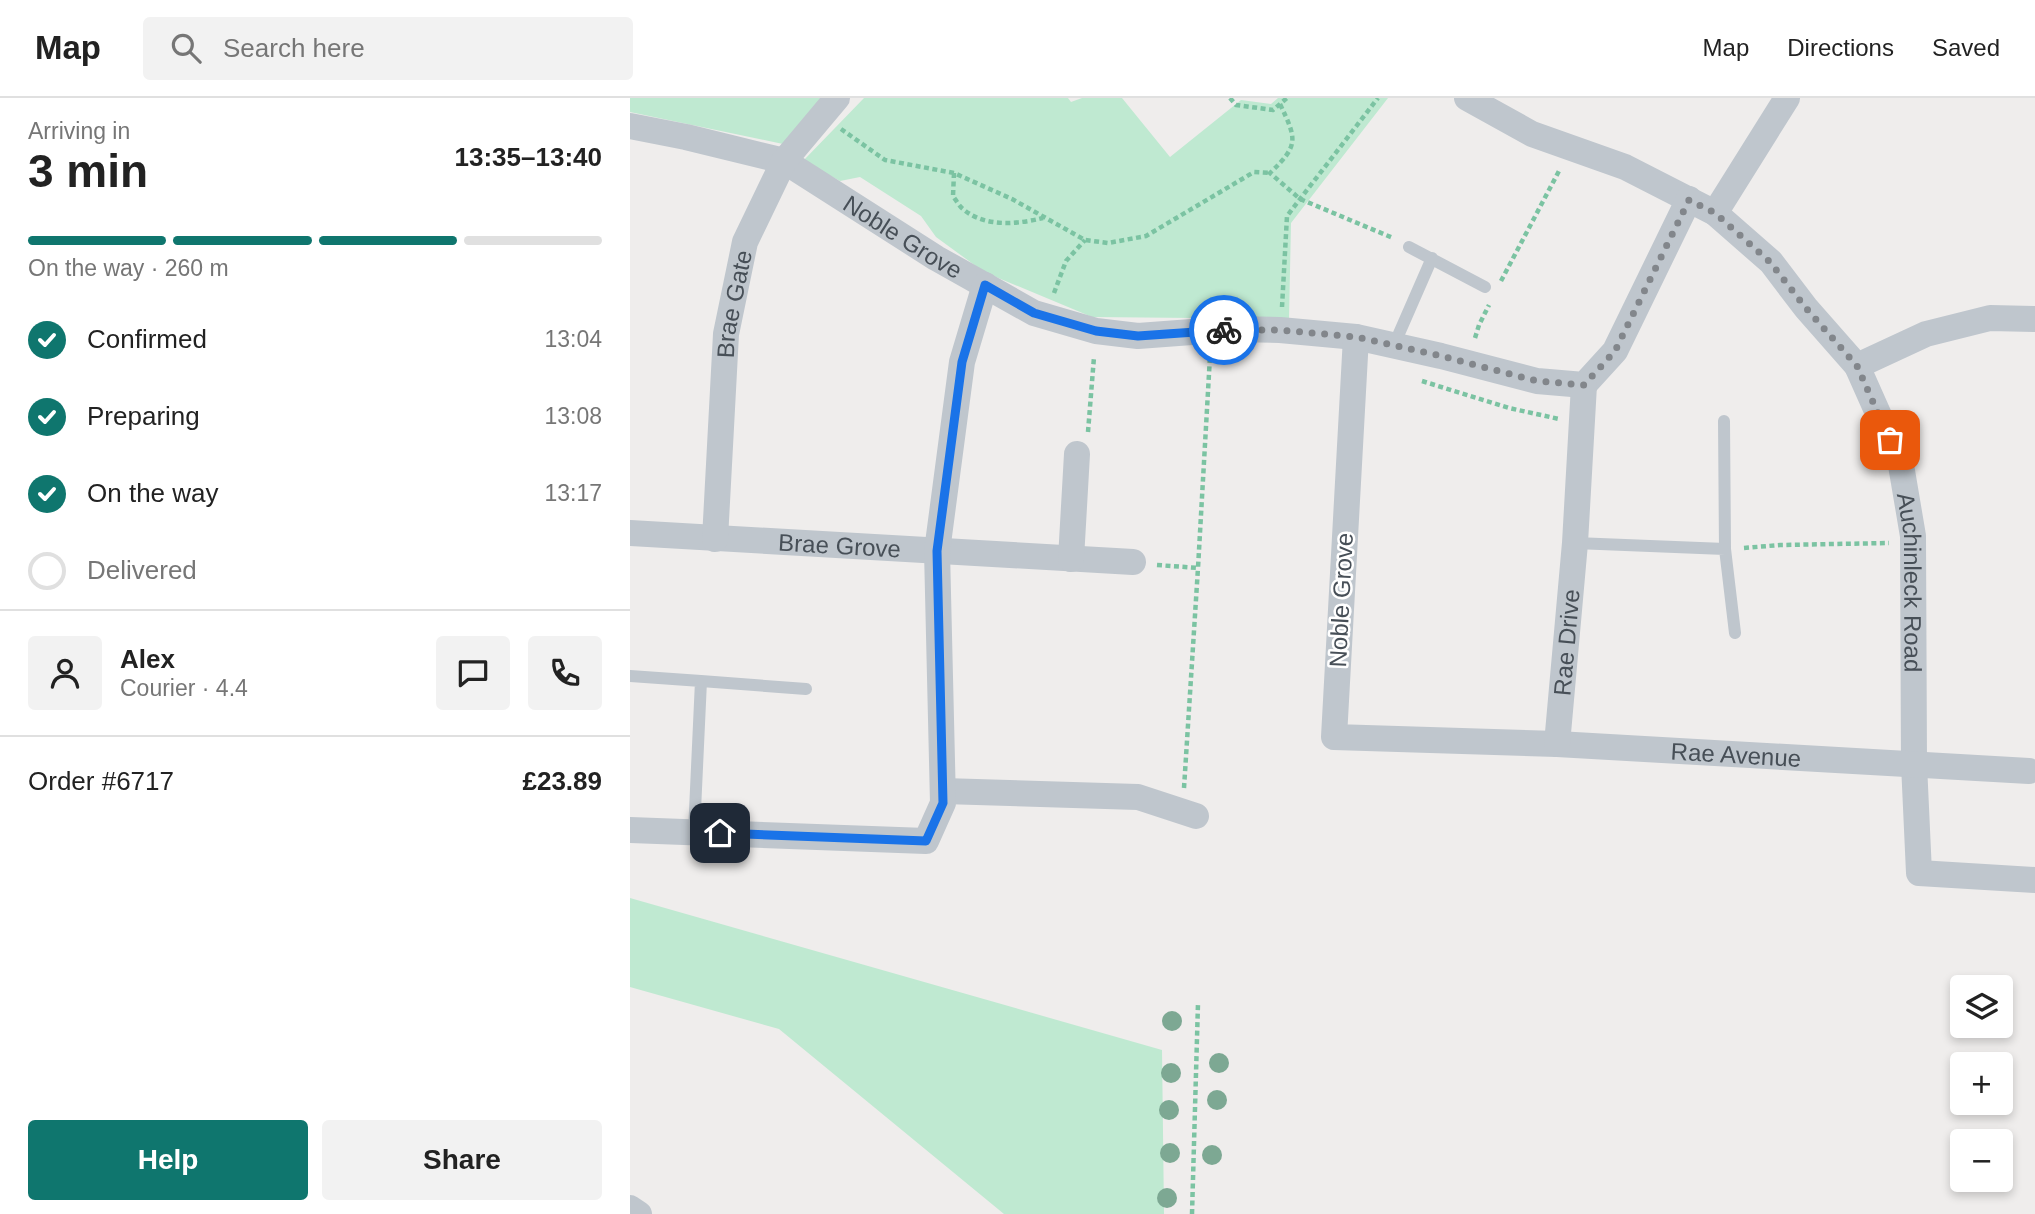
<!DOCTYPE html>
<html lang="en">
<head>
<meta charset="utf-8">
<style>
	body { margin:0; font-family:Arial,sans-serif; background:#f2f2f2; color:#222; height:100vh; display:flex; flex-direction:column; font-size:26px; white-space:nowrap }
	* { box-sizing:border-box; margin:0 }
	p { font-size:23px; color:#767676 }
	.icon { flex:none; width:38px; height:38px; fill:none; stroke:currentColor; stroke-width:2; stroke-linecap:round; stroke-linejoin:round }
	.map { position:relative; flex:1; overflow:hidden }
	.side { display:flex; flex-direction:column; background:#fff; width:630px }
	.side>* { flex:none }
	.controls { position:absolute; left:1320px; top:877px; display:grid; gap:14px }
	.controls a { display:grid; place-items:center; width:63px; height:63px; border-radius:7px; background:#fff; box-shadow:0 4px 10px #0003; font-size:35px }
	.pin { position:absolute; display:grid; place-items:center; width:60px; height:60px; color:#fff; margin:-30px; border-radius:14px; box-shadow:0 4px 10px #0006 }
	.courier { position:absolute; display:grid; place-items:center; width:70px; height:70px; margin:-35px; border:5px solid #1a73e8; border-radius:50%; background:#fff; color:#222; box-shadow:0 2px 9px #0007 }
	.headline em { font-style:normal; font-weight:800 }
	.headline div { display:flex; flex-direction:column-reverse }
	.headline { display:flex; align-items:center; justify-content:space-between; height:119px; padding:0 28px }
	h1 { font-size:46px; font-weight:800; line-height:52px }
	.bar { display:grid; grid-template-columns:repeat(4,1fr); gap:10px 7px; align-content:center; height:84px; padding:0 28px }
	.bar i { height:9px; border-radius:5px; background:#e0e0e0 }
	.bar .current { background:#0f766e }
	.bar p { grid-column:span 4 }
	.line { display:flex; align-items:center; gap:18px; padding:0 28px; border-top:2px solid #e0e0e0 }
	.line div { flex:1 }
	.round { display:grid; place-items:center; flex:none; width:74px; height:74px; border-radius:7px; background:#f2f2f2 }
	ol { padding:0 28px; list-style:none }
	li { display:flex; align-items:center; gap:21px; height:77px }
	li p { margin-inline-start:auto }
	li .icon { padding:7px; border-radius:50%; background:#0f766e; color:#fff; stroke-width:4 }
	li:last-child { color:#767676 }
	li i { width:38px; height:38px; border:4px solid #e0e0e0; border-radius:50% }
	.primary-button { display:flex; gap:14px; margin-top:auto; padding:14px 28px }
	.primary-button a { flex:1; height:80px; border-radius:7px; background:#0f766e; color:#fff; font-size:28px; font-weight:800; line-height:80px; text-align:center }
	.primary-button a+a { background:#f2f2f2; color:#222 }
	header { display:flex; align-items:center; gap:42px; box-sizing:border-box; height:98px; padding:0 35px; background:#fff; border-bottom:2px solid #e0e0e0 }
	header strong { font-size:33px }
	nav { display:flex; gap:38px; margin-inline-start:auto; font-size:24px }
	.search { width:490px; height:63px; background:#f2f2f2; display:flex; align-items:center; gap:18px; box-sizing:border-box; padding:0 24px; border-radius:7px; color:#767676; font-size:26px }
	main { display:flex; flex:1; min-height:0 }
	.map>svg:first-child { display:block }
	.green { fill:#bfe9d1 }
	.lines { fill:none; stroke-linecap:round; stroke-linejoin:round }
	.path { stroke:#7bc3a2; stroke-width:4.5; stroke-dasharray:5 3.5; stroke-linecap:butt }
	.service { stroke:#bfc6cd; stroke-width:12 }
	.minor { stroke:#bfc6cd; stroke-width:26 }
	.tree { fill:#7da893 }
	.done { stroke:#82868b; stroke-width:7; stroke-dasharray:0 12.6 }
	.route { stroke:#1a73e8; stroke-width:9 }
	.labels { text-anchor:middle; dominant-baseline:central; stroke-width:5; stroke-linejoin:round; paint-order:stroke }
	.street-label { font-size:24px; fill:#474f57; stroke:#fff }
</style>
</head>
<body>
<header>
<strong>Map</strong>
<div class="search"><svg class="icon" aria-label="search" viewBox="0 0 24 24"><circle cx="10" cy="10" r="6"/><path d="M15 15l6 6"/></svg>Search here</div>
<nav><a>Map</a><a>Directions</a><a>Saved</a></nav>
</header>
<main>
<section class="side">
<div class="headline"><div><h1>3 min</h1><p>Arriving in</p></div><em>13:35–13:40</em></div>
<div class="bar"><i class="current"></i><i class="current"></i><i class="current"></i><i></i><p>On the way · 260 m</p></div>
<ol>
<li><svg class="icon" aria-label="check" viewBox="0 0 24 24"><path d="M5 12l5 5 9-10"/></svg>Confirmed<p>13:04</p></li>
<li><svg class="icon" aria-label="check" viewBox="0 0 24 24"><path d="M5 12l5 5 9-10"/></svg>Preparing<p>13:08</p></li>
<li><svg class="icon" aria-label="check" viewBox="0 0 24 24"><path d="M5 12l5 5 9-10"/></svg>On the way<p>13:17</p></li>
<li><i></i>Delivered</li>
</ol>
<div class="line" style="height:126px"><a class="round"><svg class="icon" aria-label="person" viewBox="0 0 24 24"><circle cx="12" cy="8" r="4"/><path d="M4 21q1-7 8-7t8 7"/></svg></a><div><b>Alex</b><p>Courier · 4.4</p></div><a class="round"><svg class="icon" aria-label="chat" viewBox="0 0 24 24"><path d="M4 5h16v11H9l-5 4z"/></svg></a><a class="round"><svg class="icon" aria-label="phone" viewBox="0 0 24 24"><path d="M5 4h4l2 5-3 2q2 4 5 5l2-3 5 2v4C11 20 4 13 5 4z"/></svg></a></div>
<div class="line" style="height:91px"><div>Order #6717</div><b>£23.89</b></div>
<div class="primary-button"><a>Help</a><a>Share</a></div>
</section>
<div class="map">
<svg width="1405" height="1116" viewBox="0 0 1405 1116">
	<rect width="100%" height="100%" fill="#efedec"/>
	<path class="green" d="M0,0H196L153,46L0,14Z
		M234,0H438L441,4L452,0H492L540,59L611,2L641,6L648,0H758L661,125L659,221L462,219L354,174L306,139L291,118L230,79L210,83L173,63Z
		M0,800L532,952L534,1116H374L149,931L0,889Z"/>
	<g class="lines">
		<path class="path" d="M600,0L606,7L643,12L657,0
			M650,6C667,42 669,47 640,75L670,101L763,140
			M211,31L255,62L324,75L382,101L455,142L478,145L516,138L624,74L640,75
			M324,75L323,98C326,102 329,108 333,111C355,130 388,126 413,120
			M871,183L929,73
			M424,195L436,163L455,142
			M652,209L657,118L748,0
			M845,240L849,227L859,207
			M792,283L879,310L929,321
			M458,334L464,259
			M1114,450L1150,447L1259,445
			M527,467L568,470L580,258
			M554,690L568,470
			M562,1116L568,905"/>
		<path class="service" d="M779,149L855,189
			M764,247L802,160
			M1094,323L1095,451L1105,535
			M945,445L1095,451
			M0,578L71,583
			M64,734L71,583L176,591"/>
		<g class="minor">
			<path id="s1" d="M837,0L902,36L995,69L1085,115L1141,164L1176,210L1227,268L1271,367L1283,438L1284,666L1289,775L1405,782"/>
			<path id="s2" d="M0,28L56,39L154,63L306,160L404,215L466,233L508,238L602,231L650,232L726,239L811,258L907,283L954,287L985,253L1059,101"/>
			<path d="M1085,115L1157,0"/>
			<path id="s3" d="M726,239L704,639L927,646L1399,673"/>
			<path d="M1227,268L1296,236L1360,220L1405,221"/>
			<path id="s4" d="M0,435L503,464"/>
			<path id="s5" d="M85,441L96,236L115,144L154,63L207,0"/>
			<path d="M441,461L447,356"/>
			<path id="s6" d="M927,646L945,445L954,287"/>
			<path d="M313,693L508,699L566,718"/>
			<path d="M0,732L296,743L313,705L307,453L332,264L355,187"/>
			<path d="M0,1110L9,1116"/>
		</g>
	</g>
	<g class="tree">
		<circle cx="542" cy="923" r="10"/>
		<circle cx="589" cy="965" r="10"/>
		<circle cx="541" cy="975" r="10"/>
		<circle cx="587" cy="1002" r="10"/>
		<circle cx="539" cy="1012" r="10"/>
		<circle cx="540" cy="1055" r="10"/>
		<circle cx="582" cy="1057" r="10"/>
		<circle cx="537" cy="1100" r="10"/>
	</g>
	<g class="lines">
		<path class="done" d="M594,232H650L726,239L811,258L907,283L954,287L985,253L1059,102L1085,115L1140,164L1176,210L1227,268L1260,342"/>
		<path class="route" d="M90,735L296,743L313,705L307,453L332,264L355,187L404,215L466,233L508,238L594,232"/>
	</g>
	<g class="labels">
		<g class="street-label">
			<text stroke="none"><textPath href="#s2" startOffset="299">Noble Grove</textPath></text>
			<text stroke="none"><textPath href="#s5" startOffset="236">Brae Gate</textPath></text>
			<text stroke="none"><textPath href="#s4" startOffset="210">Brae Grove</textPath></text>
			<text stroke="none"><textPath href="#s1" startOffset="710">Auchinleck Road</textPath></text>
			<text transform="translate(711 502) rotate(-87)">Noble Grove</text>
			<text stroke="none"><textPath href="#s6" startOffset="102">Rae Drive</textPath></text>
			<text stroke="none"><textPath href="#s3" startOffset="803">Rae Avenue</textPath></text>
		</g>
	</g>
</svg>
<div class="controls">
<a><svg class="icon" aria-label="layers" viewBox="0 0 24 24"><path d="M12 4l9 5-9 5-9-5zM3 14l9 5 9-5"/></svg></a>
<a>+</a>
<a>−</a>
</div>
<div class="pin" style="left:1260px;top:342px;background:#ea580c"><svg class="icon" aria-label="bag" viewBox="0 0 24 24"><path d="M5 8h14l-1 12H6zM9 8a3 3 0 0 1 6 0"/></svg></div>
<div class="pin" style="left:90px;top:735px;background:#1f2937"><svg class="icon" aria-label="home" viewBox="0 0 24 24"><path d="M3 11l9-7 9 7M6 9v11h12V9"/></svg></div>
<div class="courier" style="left:594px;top:232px"><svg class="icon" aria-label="bike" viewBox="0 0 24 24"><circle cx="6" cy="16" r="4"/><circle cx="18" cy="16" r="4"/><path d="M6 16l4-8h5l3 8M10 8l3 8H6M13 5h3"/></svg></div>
</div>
</main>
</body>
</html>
